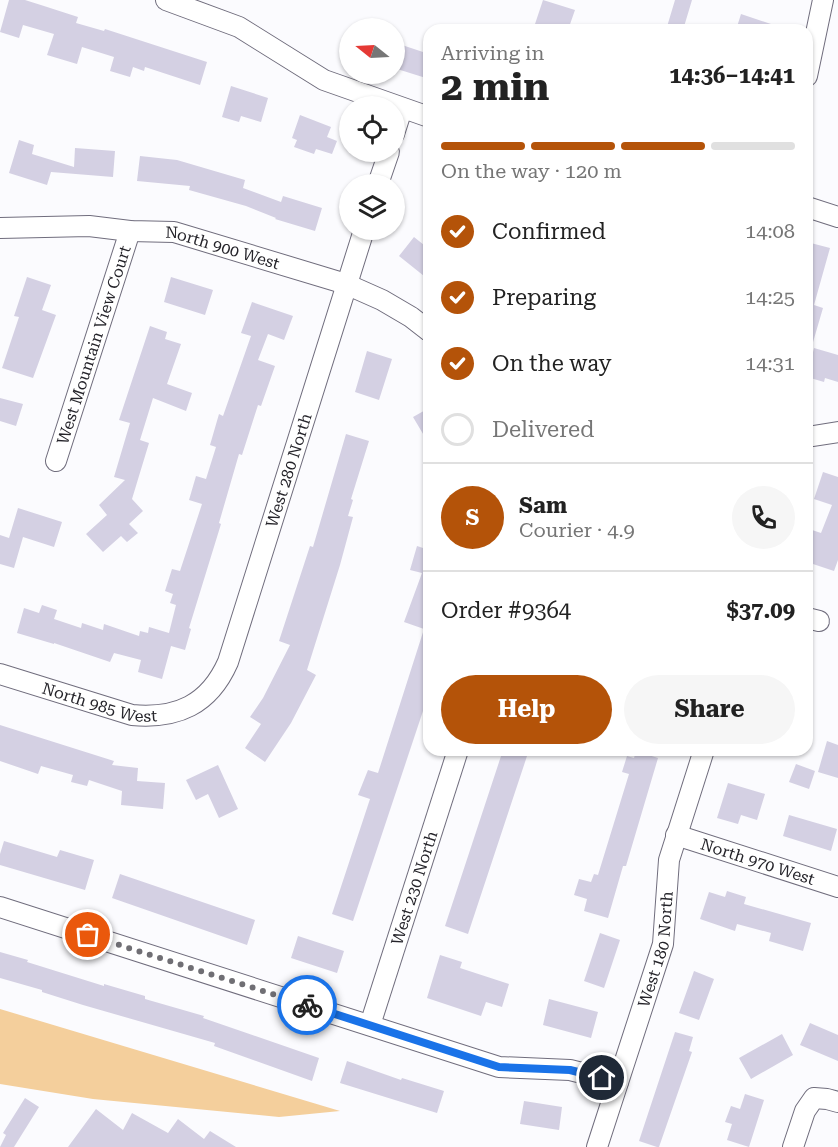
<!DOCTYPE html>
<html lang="en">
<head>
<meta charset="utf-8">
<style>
	body { margin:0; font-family:"Roboto Serif",serif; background:#f6f6f6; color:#222; height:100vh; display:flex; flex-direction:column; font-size:22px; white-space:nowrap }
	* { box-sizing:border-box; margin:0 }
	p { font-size:20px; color:#767676 }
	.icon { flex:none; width:33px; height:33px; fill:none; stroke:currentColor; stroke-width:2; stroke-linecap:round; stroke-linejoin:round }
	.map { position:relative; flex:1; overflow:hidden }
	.side { position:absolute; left:423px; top:24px; width:390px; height:732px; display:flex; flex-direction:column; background:#fff; border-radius:18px; box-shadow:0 2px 4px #0004 }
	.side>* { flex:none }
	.needle { width:39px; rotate:288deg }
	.buttons { position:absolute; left:339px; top:18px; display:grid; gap:12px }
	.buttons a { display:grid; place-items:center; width:66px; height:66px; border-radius:50%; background:#fff; box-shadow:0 2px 4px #0004; font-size:30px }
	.pin { position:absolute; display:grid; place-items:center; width:51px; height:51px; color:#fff; margin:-26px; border:3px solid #fff; border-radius:50%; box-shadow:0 2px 6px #0007 }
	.courier { position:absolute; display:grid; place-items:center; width:60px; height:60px; margin:-30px; border:4px solid #1a73e8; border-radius:50%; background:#fff; color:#222; box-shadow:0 2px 8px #0007 }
	.summary em { font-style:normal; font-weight:700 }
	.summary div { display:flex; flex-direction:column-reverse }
	.summary { display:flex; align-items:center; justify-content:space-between; height:102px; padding:0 18px }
	h1 { font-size:39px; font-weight:700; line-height:45px }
	.bar { display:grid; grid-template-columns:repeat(4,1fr); gap:9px 6px; align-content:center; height:72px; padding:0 18px }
	.bar i { height:8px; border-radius:4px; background:#e0e0e0 }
	.bar .current { background:#b45309 }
	.bar p { grid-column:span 4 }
	.line { display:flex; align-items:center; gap:15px; padding:0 18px; border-top:2px solid #e0e0e0 }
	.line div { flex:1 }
	.round { display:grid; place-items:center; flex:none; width:63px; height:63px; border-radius:32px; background:#f6f6f6 }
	ol { padding:0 18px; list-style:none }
	li { display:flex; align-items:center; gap:18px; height:66px }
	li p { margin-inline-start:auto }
	li .icon { padding:6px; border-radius:50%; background:#b45309; color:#fff; stroke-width:4 }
	li:last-child { color:#767676 }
	li i { width:33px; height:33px; border:3px solid #e0e0e0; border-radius:50% }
	.cta { display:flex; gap:12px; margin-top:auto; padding:12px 18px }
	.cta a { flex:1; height:69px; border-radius:36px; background:#b45309; color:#fff; font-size:24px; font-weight:700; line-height:69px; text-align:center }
	.cta a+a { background:#f6f6f6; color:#222 }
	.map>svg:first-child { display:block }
	.green { fill:#f4cf9c }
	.building { fill:#d4d0e3 }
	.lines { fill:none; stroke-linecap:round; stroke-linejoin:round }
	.street-casing { stroke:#706d7d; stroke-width:22 }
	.street { stroke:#fff; stroke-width:20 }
	.done { stroke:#706f74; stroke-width:6; stroke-dasharray:0 10.8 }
	.route { stroke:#1a73e8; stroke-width:8 }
	.labels { text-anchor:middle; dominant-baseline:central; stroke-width:5; stroke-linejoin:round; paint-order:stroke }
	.street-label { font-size:16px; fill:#25242a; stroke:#fff }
</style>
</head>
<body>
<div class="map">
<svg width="838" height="1147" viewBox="0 0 838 1147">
	<rect width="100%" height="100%" fill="#fbfbfe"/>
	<path class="green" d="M0,1009L340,1111L279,1117L93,1099L0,1084Z"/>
	<path class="building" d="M9,0H25L44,6L78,17L76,23L104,31L105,29L207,62L200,85L145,67L144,71L133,67L130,77L110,71L114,57L82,47L77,64L47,55L54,34L23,25L19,38L0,32Z
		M543,0L575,10L568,30H533Z
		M675,0H692L683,30H666Z
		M741,14L783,28L782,30H736Z
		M399,44L429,54V79L394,68V59Z
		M231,86L268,98L261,122L241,116L239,122L222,117Z
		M300,115L331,127L327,137L337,141L332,154L316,149L314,154L294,147L297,140L292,138Z
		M19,140L34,145L32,154L74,167L75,148L115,151L113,177L51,172L47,185L9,173Z
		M140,156L177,160L245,180L243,188L281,202L283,196L322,208L315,231L275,219L276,218L246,206L189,190L190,186L137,181Z
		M414,237L429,249V280L399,256Z
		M807,242L830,248L814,305L823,308L811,349L807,348Z
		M27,277L51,285L42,310L56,315L33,378L2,368L19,317L14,316Z
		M171,277L213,290L205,315L164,302Z
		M252,302L293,316L284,340L268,334L258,360L275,366L261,406L258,405L242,455L239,454L219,523L221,524L189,628L191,629L185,650L171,646L162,679L138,672L141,660L114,653L110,662L54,643V644L17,633L24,608L39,613L42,605L57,610L54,619L81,628L82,623L103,630L104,624L139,636L140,631L148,633L149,627L169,633L176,605L170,603L173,594L165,591L172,569L180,571L202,504L189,500L196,476L206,479L216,447L210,445L219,414L223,416L251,336L241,333Z
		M150,326L167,332L165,339L181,344L167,384L192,393L186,411L153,398L140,440L149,443L132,499L143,511L129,524L138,533L127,542L121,536L103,552L86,534L107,515L99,505L125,480L114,477L130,423L119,420Z
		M814,348L838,355V382L825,378L824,382L807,377Z
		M367,351L392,359L379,400L355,392Z
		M0,398L23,404L16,426L0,421Z
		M429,408V444L413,417Z
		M346,434L369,441L351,499L353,500L348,516L353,517L340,565L307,670L316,675L291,723L265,762L245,748L261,724L250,717L263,698L290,645L279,641L310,546L313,547Z
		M823,472L838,477V560L834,571L807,562V537L809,529L821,533L832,505L814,499Z
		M18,508L62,522L54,547L23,537L14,568L0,564V535L9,538Z
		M417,546L429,550V693L353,921L332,914L370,799L358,795L368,770L378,773L424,629L404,622L422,573L410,570Z
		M0,725L114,761L112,765L138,768L137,781L165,783L163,809L121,805L122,791L89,780L87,786L71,782L73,775L41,766L38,774L0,761Z
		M827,741L838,745V778L818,772Z
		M503,750H529L468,934L445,926Z
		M636,751L658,758L626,866H623L608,918L584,911L587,899L574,895L579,879L591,882L594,874L598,875L629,774L622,772L627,756L634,758Z
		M796,764L815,771L809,789L789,782Z
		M218,765L238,809L219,818L208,794L196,800L186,780Z
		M728,783L765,794L757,820L741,815L738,824L717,818Z
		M789,815L837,829L831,851L783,836Z
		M4,841L57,857L60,850L94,860L85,890L0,865V854Z
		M120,874L255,920L247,945L112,898Z
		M727,891L746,897L744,904L811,923L803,951L769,941L771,933L737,924L735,931L700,919L709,892L725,897Z
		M600,933L620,940L604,988L584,981Z
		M298,936L344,951L337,973L291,958Z
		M0,952L28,960L27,962L104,986V984L145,996V999L204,1016L203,1018L319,1058L312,1081L214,1046L215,1043L83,1005L42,992V990L0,978Z
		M440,955L462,962L460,968L509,984L502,1007L486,1002L481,1016L427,998Z
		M694,971L714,979L699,1020L679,1013Z
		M549,999L598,1012L591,1038L543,1025Z
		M810,1023L838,1035V1061L800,1045Z
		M675,1032L693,1037L689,1051L692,1052L659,1147H657L639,1141Z
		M782,1034L793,1055L751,1079L739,1058Z
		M347,1061L401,1080L402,1078L444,1091L437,1113L340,1083Z
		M745,1094L764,1100L749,1147L727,1140L732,1124L725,1122L731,1106L740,1109Z
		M25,1098L39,1107L14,1147H0L6,1135L3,1133Z
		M524,1101L562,1107L559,1130L520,1124Z
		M96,1109L123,1130L132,1113L168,1133L178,1119L204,1139L210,1131L236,1147H68Z"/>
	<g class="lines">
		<defs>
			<g id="street">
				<path d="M166,0L239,27L324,80L429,117"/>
				<path d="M807,76L823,0"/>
				<path d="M394,134L402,109"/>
				<path d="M378,184L389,152"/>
				<path d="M807,207L838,217"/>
				<path id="s1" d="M0,228L89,226L130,231L174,232L346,284L382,300L411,317L429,331"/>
				<path d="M807,437L838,432"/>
				<path id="s2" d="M56,461L130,231"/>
				<path d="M807,618L819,621"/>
				<path id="s3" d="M0,674L132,715C177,719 209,705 228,662L364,230"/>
				<path id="s4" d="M676,835L838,887"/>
				<path d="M0,907L499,1067L570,1070L618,1082"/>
				<path id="s5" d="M370,1025L458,750"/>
				<path id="s6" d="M597,1147L663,944L669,860L704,750"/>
				<path d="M793,1147L805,1111L814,1098L827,1099L838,1102"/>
			</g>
		</defs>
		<use href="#street" class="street-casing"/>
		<use href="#street" class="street"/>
	</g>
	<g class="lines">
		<path class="done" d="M88,935L307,1005"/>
		<path class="route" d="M307,1005L499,1067L570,1070L602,1078"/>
	</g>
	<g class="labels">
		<g class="street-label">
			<text stroke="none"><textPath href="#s1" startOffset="225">North 900 West</textPath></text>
			<text stroke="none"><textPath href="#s2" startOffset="122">West Mountain View Court</textPath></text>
			<text stroke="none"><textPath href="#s3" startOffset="458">West 280 North</textPath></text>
			<text stroke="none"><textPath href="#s3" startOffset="104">North 985 West</textPath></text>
			<text stroke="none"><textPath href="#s4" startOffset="86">North 970 West</textPath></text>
			<text stroke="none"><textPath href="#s5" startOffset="144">West 230 North</textPath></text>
			<text stroke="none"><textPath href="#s6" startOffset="207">West 180 North</textPath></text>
		</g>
	</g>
</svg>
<div class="buttons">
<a><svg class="needle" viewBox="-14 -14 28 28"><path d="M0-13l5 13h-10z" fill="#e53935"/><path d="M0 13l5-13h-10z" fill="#767676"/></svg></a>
<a><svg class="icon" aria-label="locate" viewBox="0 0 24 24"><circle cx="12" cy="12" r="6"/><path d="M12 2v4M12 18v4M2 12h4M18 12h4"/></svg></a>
<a><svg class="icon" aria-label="layers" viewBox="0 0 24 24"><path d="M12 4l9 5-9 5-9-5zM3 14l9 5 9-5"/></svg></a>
</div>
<div class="pin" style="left:88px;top:935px;background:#ea580c"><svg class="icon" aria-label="bag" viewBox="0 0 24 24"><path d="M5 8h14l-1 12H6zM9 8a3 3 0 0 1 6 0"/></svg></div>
<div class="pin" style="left:602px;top:1078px;background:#1f2937"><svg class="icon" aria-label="home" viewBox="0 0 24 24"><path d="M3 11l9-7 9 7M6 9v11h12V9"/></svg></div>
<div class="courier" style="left:307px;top:1005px"><svg class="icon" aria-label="bike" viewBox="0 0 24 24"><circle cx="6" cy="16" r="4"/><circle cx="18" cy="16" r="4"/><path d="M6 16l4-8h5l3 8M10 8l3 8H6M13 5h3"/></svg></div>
<section class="side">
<div class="summary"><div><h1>2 min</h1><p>Arriving in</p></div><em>14:36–14:41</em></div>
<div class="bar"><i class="current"></i><i class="current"></i><i class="current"></i><i></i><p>On the way · 120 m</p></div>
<ol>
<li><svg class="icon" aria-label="check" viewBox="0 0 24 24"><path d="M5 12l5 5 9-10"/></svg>Confirmed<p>14:08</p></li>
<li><svg class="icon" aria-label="check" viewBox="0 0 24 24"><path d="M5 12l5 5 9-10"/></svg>Preparing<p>14:25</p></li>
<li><svg class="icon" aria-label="check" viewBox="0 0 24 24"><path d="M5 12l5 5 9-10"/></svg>On the way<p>14:31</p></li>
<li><i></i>Delivered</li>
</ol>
<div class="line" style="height:108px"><b class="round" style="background:#b45309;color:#fff">S</b><div><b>Sam</b><p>Courier · 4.9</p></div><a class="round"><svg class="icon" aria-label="phone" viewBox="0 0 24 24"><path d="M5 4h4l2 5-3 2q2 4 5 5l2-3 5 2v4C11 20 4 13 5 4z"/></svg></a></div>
<div class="line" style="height:78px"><div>Order #9364</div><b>$37.09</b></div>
<div class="cta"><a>Help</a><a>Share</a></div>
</section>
</div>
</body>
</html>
